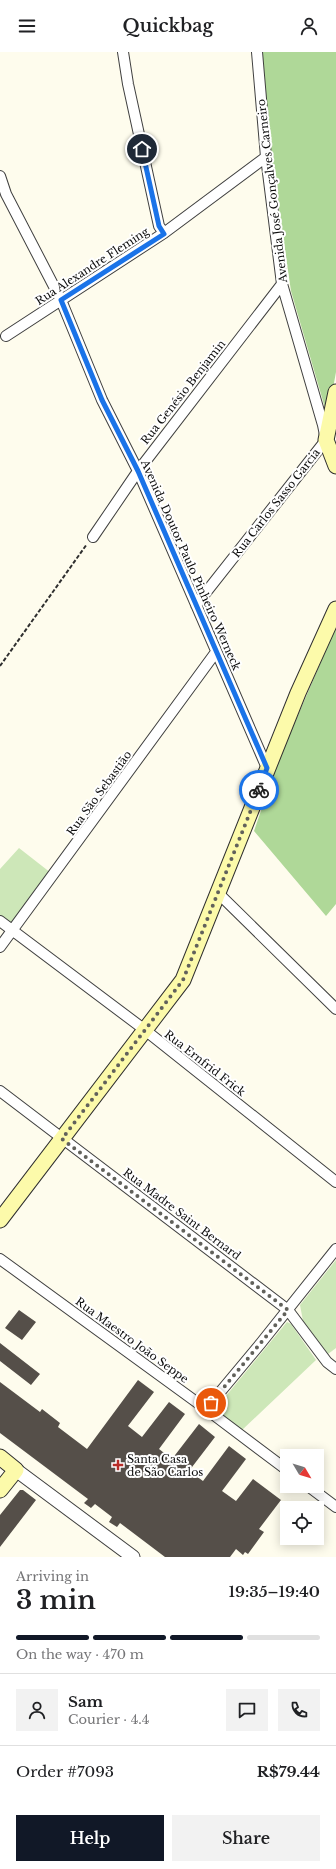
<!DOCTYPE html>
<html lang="en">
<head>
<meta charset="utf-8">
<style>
	body { margin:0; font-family:"Libre Baskerville",serif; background:#f2f2f2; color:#202124; height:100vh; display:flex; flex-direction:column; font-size:15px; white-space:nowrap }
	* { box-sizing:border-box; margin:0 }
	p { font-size:13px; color:#757577 }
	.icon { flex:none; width:22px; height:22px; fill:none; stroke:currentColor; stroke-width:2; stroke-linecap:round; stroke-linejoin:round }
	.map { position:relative; height:1505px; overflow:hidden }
	.drawer { display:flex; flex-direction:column; background:#fff; flex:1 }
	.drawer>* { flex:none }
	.needle { width:26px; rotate:128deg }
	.controls { position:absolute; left:280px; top:1397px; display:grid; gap:8px }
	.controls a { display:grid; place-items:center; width:44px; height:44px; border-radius:0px; background:#fff; box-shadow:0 2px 10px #0003; font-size:20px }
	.pin { position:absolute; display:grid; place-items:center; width:34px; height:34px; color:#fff; margin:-17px; border:2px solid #fff; border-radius:50%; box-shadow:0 1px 4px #0007 }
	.courier { position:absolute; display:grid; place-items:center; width:40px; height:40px; margin:-20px; border:3px solid #1a73e8; border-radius:50%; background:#fff; color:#222; box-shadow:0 1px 5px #0007 }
	.head em { font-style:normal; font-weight:600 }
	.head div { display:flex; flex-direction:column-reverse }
	.head { display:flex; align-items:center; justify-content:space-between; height:68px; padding:0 16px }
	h1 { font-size:26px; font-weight:600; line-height:30px }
	.bar { display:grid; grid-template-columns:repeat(4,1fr); gap:6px 4px; align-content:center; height:48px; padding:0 16px }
	.bar i { height:5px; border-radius:3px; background:#e0e0e0 }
	.bar .selected { background:#111827 }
	.bar p { grid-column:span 4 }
	.line { display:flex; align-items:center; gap:10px; padding:0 16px; border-top:1px solid #e0e0e0 }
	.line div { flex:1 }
	.round { display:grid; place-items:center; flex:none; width:42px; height:42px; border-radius:0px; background:#f2f2f2 }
	.primary-button { display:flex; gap:8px; margin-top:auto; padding:8px 16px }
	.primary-button a { flex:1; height:46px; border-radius:0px; background:#111827; color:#fff; font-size:16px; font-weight:600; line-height:46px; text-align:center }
	.primary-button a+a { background:#f2f2f2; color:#202124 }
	header { display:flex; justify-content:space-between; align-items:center; height:52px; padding:0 16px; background:#fff; font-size:18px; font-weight:600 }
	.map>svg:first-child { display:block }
	.green { fill:#cde7b8 }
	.forest { fill:#afd898 }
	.building { fill:#554f49 }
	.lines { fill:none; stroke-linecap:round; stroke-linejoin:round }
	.minor-casing { stroke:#404040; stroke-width:12 }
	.tertiary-casing { stroke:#404040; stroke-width:15 }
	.secondary-casing { stroke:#2f2f2f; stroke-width:17 }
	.path { stroke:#2f2f2f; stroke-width:2; stroke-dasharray:4 2; stroke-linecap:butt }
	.minor { stroke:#fff; stroke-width:10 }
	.tertiary { stroke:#fff; stroke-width:13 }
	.secondary { stroke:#fcfaaa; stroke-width:15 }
	.done { stroke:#61615b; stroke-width:4; stroke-dasharray:0 7.2 }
	.route { stroke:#1a73e8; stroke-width:5 }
	.poi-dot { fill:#b82d29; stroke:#fff; stroke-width:1.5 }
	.labels { text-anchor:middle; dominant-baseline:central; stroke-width:4; stroke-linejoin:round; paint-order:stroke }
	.street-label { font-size:11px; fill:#0d0d0d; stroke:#fff }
	.poi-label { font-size:11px; fill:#0d0d0d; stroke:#fff; text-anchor:start }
</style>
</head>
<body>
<header><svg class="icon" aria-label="menu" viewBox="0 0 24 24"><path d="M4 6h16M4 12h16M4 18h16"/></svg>Quickbag<svg class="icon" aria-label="person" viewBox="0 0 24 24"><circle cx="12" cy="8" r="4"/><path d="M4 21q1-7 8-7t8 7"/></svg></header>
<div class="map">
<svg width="336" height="1505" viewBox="0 0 336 1505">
	<rect width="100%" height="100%" fill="#fefced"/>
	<path class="green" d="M19,796L51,821L13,870H10L0,864V817Z
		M336,1208V1296L328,1302L303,1269L300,1253Z
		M287,1270L291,1272L316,1308L241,1379L217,1359L216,1356Z"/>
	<path class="forest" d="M261,0H336V320L329,358L325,356L291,239L268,81Z
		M336,575V852L326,864L254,779L277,712Z"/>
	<path class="building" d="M19,1258L36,1270L22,1288L5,1276Z
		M0,1291L40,1322L31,1333L0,1309Z
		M138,1328L154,1340L128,1374L142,1385L169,1350L185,1362L159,1397L172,1407L199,1372L215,1385L189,1419L203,1429L229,1394L246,1407L222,1439L236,1449L253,1427L281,1448L259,1477L264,1480L248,1502L245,1500L243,1503L236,1497L230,1505H165L120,1471L117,1475L109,1470L112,1465L95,1452L91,1456L84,1451L88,1447L0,1381V1330L40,1360L42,1357L60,1371L58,1375L87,1397Z
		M20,1438H23L36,1448L0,1495V1463Z"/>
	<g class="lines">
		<defs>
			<path id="minor" d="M123,0L128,32L159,174L164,181
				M0,124L6,142L61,248L102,348L138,419L267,716
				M6,284L164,181L266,105
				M93,485L138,419L282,232
				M196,553L326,388L323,373L282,232L266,105L257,0
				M218,841L336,957
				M0,869L145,978L336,1130
				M0,895L216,600
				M0,1039L288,1258L327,1310L336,1317
				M0,1207L206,1357L287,1418
				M206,1357L261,1291L336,1197
				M308,1434L336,1455"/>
			<path id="tertiary" d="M16,1418L133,1505"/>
			<path id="secondary" d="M336,340L326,388L336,414
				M0,1168L183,928L298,641L336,557
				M0,1405L16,1418L0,1438"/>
		</defs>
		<use href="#minor" class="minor-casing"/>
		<use href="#tertiary" class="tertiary-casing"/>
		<use href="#secondary" class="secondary-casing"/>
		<path class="path" d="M0,614L87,492"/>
		<use href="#minor" class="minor"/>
		<use href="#tertiary" class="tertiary"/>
		<use href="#secondary" class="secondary"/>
	</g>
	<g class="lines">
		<path class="done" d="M211,1351L288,1258L62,1087L183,928L259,738"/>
		<path class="route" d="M142,97L159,174L164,182L61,248L102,348L138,419L267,716L259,738"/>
	</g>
	<path class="poi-dot" d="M116 1407h4v4h4v4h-4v4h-4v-4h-4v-4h4z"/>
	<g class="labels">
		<g class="street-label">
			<text transform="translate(272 139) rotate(-97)">Avenida José Gonçalves Carneiro</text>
			<text transform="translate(92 214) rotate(-33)">Rua Alexandre Fleming</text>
			<text transform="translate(183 340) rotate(-52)">Rua Genésio Benjamin</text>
			<text transform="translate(276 451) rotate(-52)">Rua Carlos Sasso Garcia</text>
			<text transform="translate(191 513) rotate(66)">Avenida Doutor Paulo Pinheiro Werneck</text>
			<text transform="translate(99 741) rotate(-54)">Rua São Sebastião</text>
			<text transform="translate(205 1011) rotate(38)">Rua Ernfrid Frick</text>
			<text transform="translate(182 1162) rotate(37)">Rua Madre Saint Bernard</text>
			<text transform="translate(132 1288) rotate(36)">Rua Maestro João Seppe</text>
		</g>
		<g class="poi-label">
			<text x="127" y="1407">Santa Casa<tspan x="127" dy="13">de São Carlos</tspan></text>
		</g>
	</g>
</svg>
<div class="controls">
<a><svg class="needle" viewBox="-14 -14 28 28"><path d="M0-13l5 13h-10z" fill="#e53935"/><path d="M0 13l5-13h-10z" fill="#757577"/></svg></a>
<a><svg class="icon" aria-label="locate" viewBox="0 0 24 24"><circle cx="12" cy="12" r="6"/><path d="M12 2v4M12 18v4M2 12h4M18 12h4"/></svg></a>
</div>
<div class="pin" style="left:211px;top:1351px;background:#ea580c"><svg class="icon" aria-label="bag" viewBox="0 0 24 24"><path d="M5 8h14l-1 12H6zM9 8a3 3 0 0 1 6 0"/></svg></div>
<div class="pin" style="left:142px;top:97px;background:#1f2937"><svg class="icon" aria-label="home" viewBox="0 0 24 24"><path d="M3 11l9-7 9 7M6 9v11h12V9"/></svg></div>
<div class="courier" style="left:259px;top:738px"><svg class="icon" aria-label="bike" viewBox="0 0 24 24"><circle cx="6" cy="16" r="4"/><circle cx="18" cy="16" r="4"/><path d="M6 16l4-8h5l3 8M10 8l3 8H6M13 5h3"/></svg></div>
</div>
<section class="drawer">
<div class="head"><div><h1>3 min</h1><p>Arriving in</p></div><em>19:35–19:40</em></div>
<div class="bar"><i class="selected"></i><i class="selected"></i><i class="selected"></i><i></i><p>On the way · 470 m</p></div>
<div class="line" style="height:72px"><a class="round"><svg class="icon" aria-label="person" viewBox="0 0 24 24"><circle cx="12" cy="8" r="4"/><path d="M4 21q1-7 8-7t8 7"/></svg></a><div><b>Sam</b><p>Courier · 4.4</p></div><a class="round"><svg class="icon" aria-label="chat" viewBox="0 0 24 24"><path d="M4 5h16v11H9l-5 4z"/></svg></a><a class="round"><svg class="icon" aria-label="phone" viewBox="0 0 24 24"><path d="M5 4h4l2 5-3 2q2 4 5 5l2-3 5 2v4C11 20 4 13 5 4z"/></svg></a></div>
<div class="line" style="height:52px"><div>Order #7093</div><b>R$79.44</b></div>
<div class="primary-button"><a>Help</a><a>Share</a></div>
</section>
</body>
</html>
